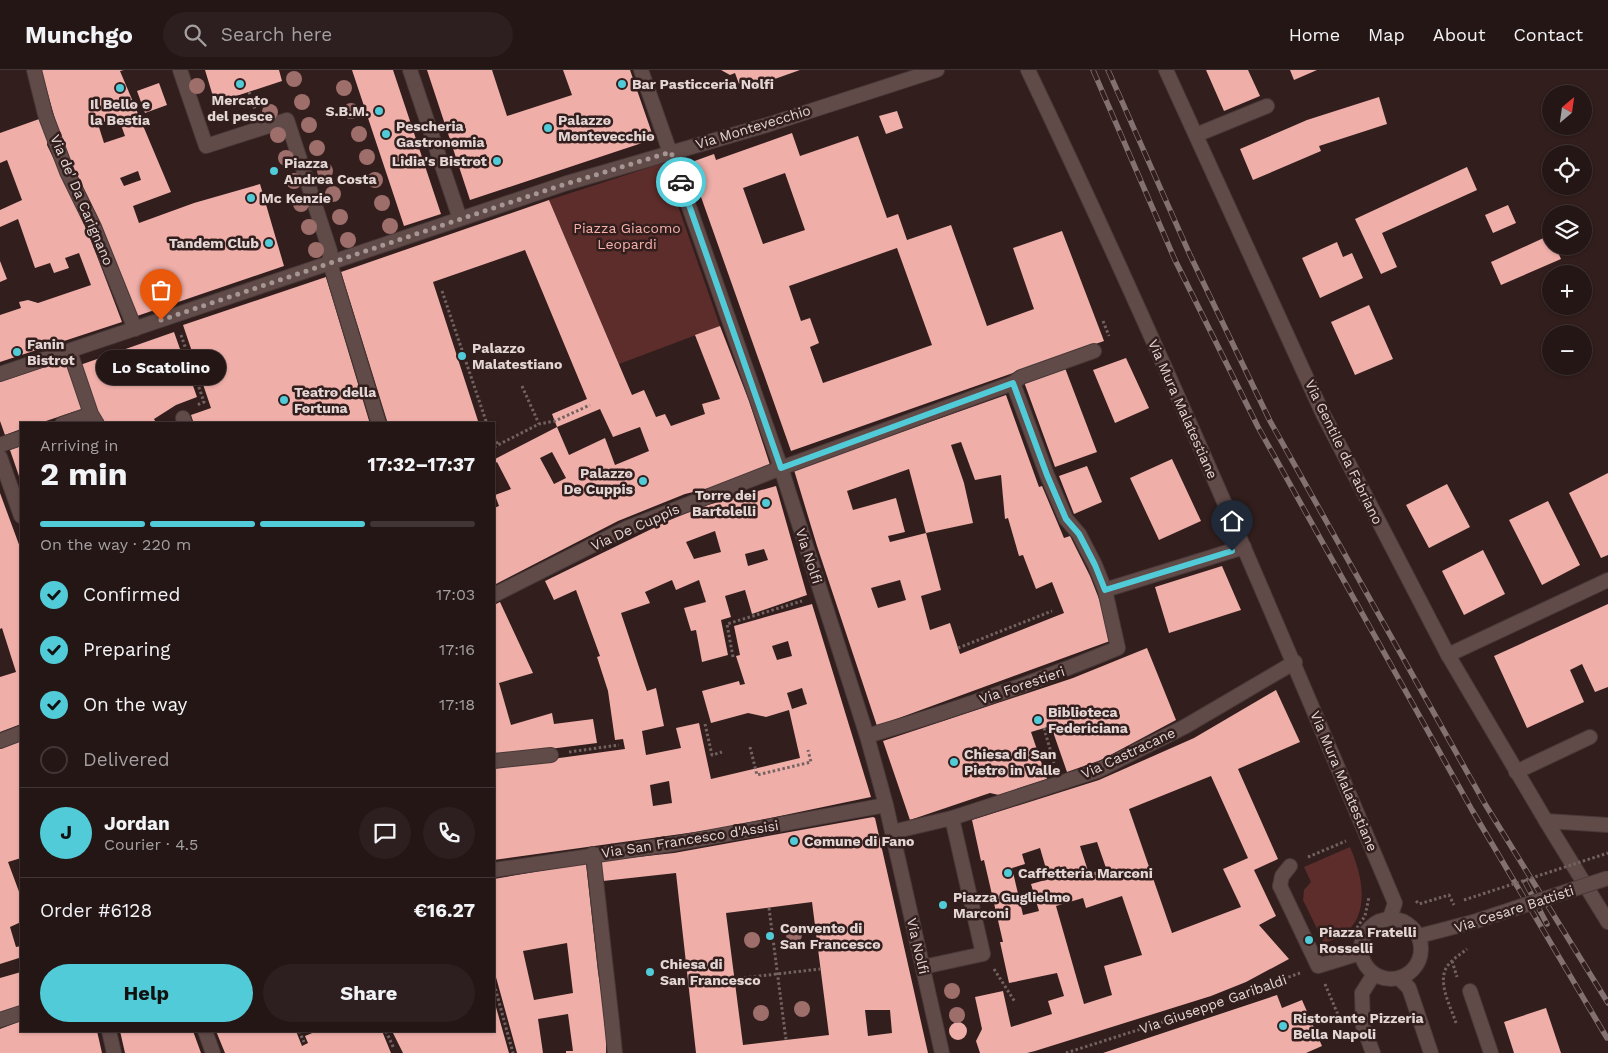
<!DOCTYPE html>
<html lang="en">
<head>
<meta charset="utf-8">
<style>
	body { margin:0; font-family:"Work Sans",sans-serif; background:#2d1f1f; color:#f1f3f6; height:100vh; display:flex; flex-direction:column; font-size:19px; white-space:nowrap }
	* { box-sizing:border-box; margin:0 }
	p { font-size:16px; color:#a39fa1 }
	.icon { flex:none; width:28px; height:28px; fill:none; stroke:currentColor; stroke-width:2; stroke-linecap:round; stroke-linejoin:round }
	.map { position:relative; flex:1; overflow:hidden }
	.details { position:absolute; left:20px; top:352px; width:475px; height:610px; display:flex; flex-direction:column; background:#251616; border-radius:0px; box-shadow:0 1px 4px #0004,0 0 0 1px #423535 }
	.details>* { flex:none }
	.needle { width:32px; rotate:29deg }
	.controls { position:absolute; left:1542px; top:15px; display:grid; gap:10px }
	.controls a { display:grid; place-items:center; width:50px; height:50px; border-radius:50%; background:#251616; box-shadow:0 1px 4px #0004,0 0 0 1px #423535; font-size:25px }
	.pin { position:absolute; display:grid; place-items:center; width:42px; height:42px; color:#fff; margin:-51px -21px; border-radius:50% 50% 50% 0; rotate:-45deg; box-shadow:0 0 5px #0007 }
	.pin .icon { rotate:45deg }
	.courier { position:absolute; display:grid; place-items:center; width:50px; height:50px; margin:-25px; border:4px solid #52cbd8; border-radius:50%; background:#fff; color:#222; box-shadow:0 1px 6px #0007 }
	.bubble { position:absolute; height:35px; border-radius:18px; background:#251616; box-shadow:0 1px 4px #0004,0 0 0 1px #423535; font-size:16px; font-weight:700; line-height:35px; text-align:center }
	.head em { font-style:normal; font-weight:700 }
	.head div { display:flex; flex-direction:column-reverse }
	.head { display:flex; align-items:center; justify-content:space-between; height:85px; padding:0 20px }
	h1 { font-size:32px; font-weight:700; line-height:38px }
	.bar { display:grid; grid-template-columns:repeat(4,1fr); gap:8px 5px; align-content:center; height:60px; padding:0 20px }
	.bar i { height:6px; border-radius:4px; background:#423535 }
	.bar .selected { background:#52cbd8 }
	.bar p { grid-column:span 4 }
	.line { display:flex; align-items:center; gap:12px; padding:0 20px; border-top:1px solid #423535 }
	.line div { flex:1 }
	.round { display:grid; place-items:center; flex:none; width:52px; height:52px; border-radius:26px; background:#2d1f1f }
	ol { padding:0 20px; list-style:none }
	li { display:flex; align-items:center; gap:15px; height:55px }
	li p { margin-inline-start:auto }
	li .icon { padding:5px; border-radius:50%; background:#52cbd8; color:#111; stroke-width:4 }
	li:last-child { color:#a39fa1 }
	li i { width:28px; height:28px; border:2px solid #423535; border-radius:50% }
	.button { display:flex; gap:10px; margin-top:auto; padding:10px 20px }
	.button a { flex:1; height:58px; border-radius:30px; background:#52cbd8; color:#111; font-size:20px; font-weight:700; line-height:58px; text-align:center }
	.button a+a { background:#2d1f1f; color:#f1f3f6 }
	header { display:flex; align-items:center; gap:30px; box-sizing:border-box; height:70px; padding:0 25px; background:#251616; border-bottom:1px solid #423535 }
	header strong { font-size:24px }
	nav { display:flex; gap:28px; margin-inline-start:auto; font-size:18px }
	.search { width:350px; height:45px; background:#2d1f1f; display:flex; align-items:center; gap:12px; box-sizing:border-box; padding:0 18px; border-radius:28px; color:#a39fa1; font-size:19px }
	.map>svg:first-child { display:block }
	.green { fill:#5d2d2b }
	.building { fill:#efaea8; fill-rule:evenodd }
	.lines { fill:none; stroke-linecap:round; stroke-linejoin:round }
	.service-casing { stroke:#493938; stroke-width:16 }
	.pedestrian-casing { stroke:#493938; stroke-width:16 }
	.minor-casing { stroke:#493938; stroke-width:16 }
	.tertiary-casing { stroke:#493938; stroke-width:16 }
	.path { stroke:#726260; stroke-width:3; stroke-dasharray:2.5 2.5; stroke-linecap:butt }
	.service { stroke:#614b49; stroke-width:14 }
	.pedestrian { stroke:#614b49; stroke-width:14 }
	.minor { stroke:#614b49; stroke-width:14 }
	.tertiary { stroke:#614b49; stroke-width:14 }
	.rail-casing { stroke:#827170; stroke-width:5.5 }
	.rail { stroke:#311e1d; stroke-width:4; stroke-dasharray:11; stroke-linecap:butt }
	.tertiary-bridge-casing { stroke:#493938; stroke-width:16; stroke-linecap:butt }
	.path-bridge { stroke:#726260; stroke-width:3; stroke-dasharray:2.5 2.5; stroke-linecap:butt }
	.tertiary-bridge { stroke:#614b49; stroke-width:14 }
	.tree { fill:#9e6e6b }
	.done { stroke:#a59694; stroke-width:5; stroke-dasharray:0 9 }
	.route { stroke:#52cbd8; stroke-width:6 }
	.poi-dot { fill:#52cbd8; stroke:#311e1d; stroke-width:2 }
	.labels { text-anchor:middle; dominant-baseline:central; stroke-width:5; stroke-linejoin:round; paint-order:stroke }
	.poi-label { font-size:14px; font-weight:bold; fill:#e3d6d4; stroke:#311e1d; text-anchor:start }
	.street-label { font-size:14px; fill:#e3d6d4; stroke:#311e1d }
	.park-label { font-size:14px; fill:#f8b0aa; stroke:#311e1d }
</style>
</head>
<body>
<header>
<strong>Munchgo</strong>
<div class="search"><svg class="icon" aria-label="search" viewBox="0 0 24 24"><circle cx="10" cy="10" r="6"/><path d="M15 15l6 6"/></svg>Search here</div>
<nav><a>Home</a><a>Map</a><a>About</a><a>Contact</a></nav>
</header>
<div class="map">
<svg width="1608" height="983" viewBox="0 0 1608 983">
	<rect width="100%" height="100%" fill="#311e1d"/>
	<path class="green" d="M663,93L720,256L619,294L549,130Z
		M1350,777C1362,805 1372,844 1342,866C1337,869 1329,871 1324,873L1303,830L1304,820L1311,812L1304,797Z"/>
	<path class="building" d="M41,0H124L120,1L171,122L133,136L139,153L194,133L260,114L284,196L137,246L98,148L72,96L55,49ZM118,47L125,66L104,73L98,54ZM138,101L141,110L124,116L120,108Z
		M205,0H279L282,11L215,33Z
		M352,0H393L441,144L404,156Z
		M427,0H492L507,46L572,25L563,0H630L654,69L470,130Z
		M721,0H800L755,16L753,9L739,14L735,3L730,5Z
		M1206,0H1248L1260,26L1224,41Z
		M1290,0H1317L1294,10Z
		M159,13L167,35L145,43L137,21Z
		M1379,27L1387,54L1319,76L1321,81L1253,110L1240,79L1307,50Z
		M897,41L903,58L886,64L879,46Z
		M42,48L48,65L47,75L83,149L122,252L0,292V245L21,238L19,232L28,230L38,233L91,215L79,183L65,188L69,198L54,203L50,193L35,198L18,149L0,157V140L22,130L7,90L0,93V63Z
		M792,63L800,86L858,66L887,148L898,144L907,170L951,155L987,256L1034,239L1013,178L1062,161L1104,271L791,381L689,93L714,84L716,90ZM785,103L805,160L763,174L743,118ZM897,178L932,275L823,313L810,277L819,273L810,248L801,251L789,216Z
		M1467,97L1477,120L1382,163L1397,197L1381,204L1355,149Z
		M549,130L632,325L644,320L656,347L665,344L671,356L705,344L702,334L720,329L695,265L720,256L749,331L770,395L726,414L685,424L618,451L494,515V438L499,436L495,425L511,419L497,392L494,394V386L495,389L557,357L569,385L605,368L615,395L649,381L640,357L613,367L600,339L557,357L552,344L587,329L525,180L433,212L479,354H388L341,202ZM552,382L566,408L554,414L540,388Z
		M1508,135L1516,153L1493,163L1485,145Z
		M1550,165L1551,176H1555L1561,189L1501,215L1491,192Z
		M1337,172L1343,187L1352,183L1363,208L1320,228L1302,188Z
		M0,191L7,209L0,212Z
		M326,207L370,354H194L191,345L211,338L183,255Z
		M1369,235L1393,289L1355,305L1331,252Z
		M174,262L197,327L176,335L154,349L155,351L150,354H121L120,351L101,354L80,295Z
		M1126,288L1149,338L1115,353L1093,300Z
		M65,290L82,339L37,354H21V359L5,365L0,351V312Z
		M1065,298L1097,382L1055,397L1024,312Z
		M1006,325L1039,417L1042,416L1064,468L1070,466L1090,506L1101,534L1110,571L877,656L817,476L794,400ZM961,372L975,410L1001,405L1005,449L1008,448L1019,486L1023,485L1036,519L1052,512L1064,543L960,584L950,553L930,560L921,526L941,520L926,463L973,453L964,413L951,375ZM909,399L926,463L890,472L888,466L905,462L896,428L853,440L847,421ZM900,510L906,530L878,538L871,518Z
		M21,376V412L10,380Z
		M1172,389L1201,451L1159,470L1130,408Z
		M1087,396L1102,432L1074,444L1059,406Z
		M1608,403V485L1601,488L1569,423Z
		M1447,414L1470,457L1429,478L1406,435Z
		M776,416L807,525L752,544L745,520L725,526L731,547L721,550L728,585L702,592L696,560L691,561L684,538L706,532L699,510L676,520L672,510L645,522L650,533L621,543L647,621L656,618L664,656L642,661L646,685L681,678L676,658L699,653L711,709L800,688L789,640L766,647L748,643L711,653L702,621L739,611L740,615L745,614L736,586L740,585L734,556L812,534L871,727L717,759L494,790V697L625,679L623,669L615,670L608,621L597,587L600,586L576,520L554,530L545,511L678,446L708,435ZM715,461L721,482L694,489L686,472ZM764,479L768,490L748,496L745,484ZM788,571L792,586L777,590L772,576ZM802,618L807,634L792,639L787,623ZM669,711L672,733L653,736L650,715Z
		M0,423L21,480V654L0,662V607L16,602L2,558L0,559Z
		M1548,431L1580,495L1542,515L1509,450Z
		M1483,480L1505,524L1464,545L1442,501Z
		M1222,496L1241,540L1169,563L1155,517Z
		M500,532L533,603L499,613L511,655L552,643L554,654L593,649L597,673L494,686V535Z
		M1608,534V617L1595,622L1582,594L1570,600L1584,632L1527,658L1494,586Z
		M1147,578L1176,650L1101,690L1067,702L1051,656L1031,662L1047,709L999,725L990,723L984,725L910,750L883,671L1073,608Z
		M1276,620L1300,672L1238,699L1278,789L1254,800L1276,846L1259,855L1289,889L1246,912L1211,926L1035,981L1027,983H980L976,971L982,959L975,927L1003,921L1011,957L1052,944L1048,931L1064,926L1057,903L1009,913L1000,872H1003L984,790L981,791L972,750L1099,710L1194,668ZM1211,706L1248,788L1223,799L1241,837L1172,863L1129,739ZM1097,772L1106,798L1089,804L1080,776ZM1040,778L1049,809L1031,814L1039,841L1023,845L1012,798L1025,794L1022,784ZM1122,826L1142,885L1104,896L1112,925L1084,934L1056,836L1083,828L1086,838Z
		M21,669V720L19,721L21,727V788L8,792L21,827V852L10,857L16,877L21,876V894L19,888L0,894V677Z
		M873,747L875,748L928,983H696L676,803L603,811L601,791L674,783ZM812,832L829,965L743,975L726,843ZM865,940H890L892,963L868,966Z
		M586,793L598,902L606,950V983H566V981H573L568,944L538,949L543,983H517L494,900V809ZM567,873L573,923L534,930L523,881Z
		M21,902V935L0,943V908Z
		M1277,925L1282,938L1302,930L1322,976L1306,983H1103Z
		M494,930L509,983H403L392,961H494Z
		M1546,938L1561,983H1514L1504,952Z
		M21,951V961H97L102,983H0V959Z
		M949 961a9 9 0 1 1 18 0a9 9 0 1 1-18 0Z
		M120,961H193L201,983H125Z
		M216,961H296L302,976L308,973L305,966L317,961H382L391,983H225Z"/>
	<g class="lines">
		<defs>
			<path id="service" d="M1196,65L1267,36
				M70,282L91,344L97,354
				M1013,313L1047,405L1066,449L1079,464L1095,495L1105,520L1244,477
				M62,354L91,344
				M0,375L21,368
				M781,398L1013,313L1021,307L1094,281
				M1448,585L1608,510
				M867,666C952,641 1036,612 1118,578L1105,520
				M1516,702L1590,667
				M1280,816L1282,806L1290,796
				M923,897L983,884L952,748
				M612,953L615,983"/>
			<path id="pedestrian" d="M34,0L45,44L67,102L94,157L135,259
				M330,193L379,354
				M183,348L185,354
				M494,691L551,685
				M593,784L612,953
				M0,950L21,943
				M109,961L114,983
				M205,961L213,983"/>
			<path id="minor" d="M180,0L206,76L287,50L330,181V193
				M410,0L460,149
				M641,0L781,398L867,666L886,735L942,983
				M1028,0C1159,274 1277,553 1395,833L1390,848
				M0,304L567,113L767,55L937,0
				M0,387L21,446
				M494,525L627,458L781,398
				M0,671L21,663
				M1546,751L1608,852
				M1546,751L1608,755
				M892,762L952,748L1097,701L1186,656L1295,592
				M494,800L673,774L886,735
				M1280,816L1318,896L1360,883
				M1470,921L1491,983
				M1373,983L1363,956L1362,923L1374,904"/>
			<path id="tertiary" d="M1166,0L1323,344L1448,585L1546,751
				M1361 879a30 30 0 1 1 60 0a30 30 0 1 1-60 0Z
				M1419,866L1473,852
				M1399,908L1409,918L1431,983"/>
		</defs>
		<use href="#service" class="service-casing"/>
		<use href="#pedestrian" class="pedestrian-casing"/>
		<use href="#minor" class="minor-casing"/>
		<use href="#tertiary" class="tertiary-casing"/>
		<path class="path" d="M249,22L255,39
			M442,221L487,354
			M1103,251L1109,266
			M181,265L204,332L197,335
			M522,316L539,354
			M494,367L498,375
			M494,377L539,354L555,351L590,335
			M958,578L1052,541
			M733,587L727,554L802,531
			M705,654L712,685L722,682
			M1044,658L1054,693
			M750,677L757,705L811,692L808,680
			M569,682L619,675
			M1308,787L1346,771
			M1416,831L1419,834L1449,825L1454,835
			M769,838L786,970
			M1354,862L1365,846L1369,827
			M1452,891L1457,907
			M994,899L1015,932
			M734,909L820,899
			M494,914L513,983
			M1325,914L1341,952
			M1456,953C1451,937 1435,909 1449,894C1454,888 1461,884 1467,879
			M299,961L304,972
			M386,961L394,979
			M1066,983L1169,950L1300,903"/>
		<use href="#service" class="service"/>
		<use href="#pedestrian" class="pedestrian"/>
		<use href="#minor" class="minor"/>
		<use href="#tertiary" class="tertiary"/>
		<defs>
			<path id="rail" d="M1093,0L1175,190L1258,357L1472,740L1607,968
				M1108,0L1190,185L1270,351L1485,734L1608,933
				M1525,812L1547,854"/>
		</defs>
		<use href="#rail" class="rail-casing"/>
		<use href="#rail" class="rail"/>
		<defs>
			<path id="tertiary-bridge" d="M1473,852L1608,808"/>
		</defs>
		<use href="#tertiary-bridge" class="tertiary-bridge-casing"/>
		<path class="path-bridge" d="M1464,830L1608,783"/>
		<use href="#tertiary-bridge" class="tertiary-bridge"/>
	</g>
	<g class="tree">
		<circle cx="294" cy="9" r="8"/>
		<circle cx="197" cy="16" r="8"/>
		<circle cx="344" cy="18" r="8"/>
		<circle cx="302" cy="32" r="8"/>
		<circle cx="351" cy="41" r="8"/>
		<circle cx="270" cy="42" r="8"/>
		<circle cx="309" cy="55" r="8"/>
		<circle cx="359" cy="64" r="8"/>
		<circle cx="278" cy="65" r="8"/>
		<circle cx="317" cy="78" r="8"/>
		<circle cx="367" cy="87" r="8"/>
		<circle cx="286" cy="88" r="8"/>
		<circle cx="325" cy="101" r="8"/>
		<circle cx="375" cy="110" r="8"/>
		<circle cx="294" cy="111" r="8"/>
		<circle cx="333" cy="124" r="8"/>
		<circle cx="382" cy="133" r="8"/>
		<circle cx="301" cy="134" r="8"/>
		<circle cx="340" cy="147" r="8"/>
		<circle cx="390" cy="156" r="8"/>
		<circle cx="309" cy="157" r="8"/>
		<circle cx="348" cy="170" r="8"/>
		<circle cx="316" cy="180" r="8"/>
		<circle cx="794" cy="865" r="8"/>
		<circle cx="752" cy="870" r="8"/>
		<circle cx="952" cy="921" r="8"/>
		<circle cx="802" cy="939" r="8"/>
		<circle cx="761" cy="943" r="8"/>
		<circle cx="957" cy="945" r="8"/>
	</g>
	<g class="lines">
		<path class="done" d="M161,250L556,117L671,82L681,112"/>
		<path class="route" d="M681,112L781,398L1013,313L1047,405L1066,449L1079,464L1095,495L1105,520L1232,481"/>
	</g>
	<g class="poi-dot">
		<circle cx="240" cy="14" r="5"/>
		<circle cx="622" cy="14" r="5"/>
		<circle cx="120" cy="18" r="5"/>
		<circle cx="379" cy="41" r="5"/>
		<circle cx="548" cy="58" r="5"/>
		<circle cx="386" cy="64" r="5"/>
		<circle cx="497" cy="91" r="5"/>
		<circle cx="274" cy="101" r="5"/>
		<circle cx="251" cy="128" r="5"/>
		<circle cx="269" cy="173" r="5"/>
		<circle cx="17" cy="282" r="5"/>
		<circle cx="462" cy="286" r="5"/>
		<circle cx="284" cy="330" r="5"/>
		<circle cx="643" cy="411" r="5"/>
		<circle cx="766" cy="433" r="5"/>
		<circle cx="1038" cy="650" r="5"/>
		<circle cx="954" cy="692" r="5"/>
		<circle cx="794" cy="771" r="5"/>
		<circle cx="1008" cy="803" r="5"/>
		<circle cx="943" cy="835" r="5"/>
		<circle cx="770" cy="866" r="5"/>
		<circle cx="1309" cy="870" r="5"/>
		<circle cx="650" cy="902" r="5"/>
		<circle cx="1283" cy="956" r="5"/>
	</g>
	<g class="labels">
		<g class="poi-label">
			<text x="632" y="14">Bar Pasticceria Nolfi</text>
			<text x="240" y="30" text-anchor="middle">Mercato<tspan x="240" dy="16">del pesce</tspan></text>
			<text x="120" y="34" text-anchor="middle">Il Bello e<tspan x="120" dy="16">la Bestia</tspan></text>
			<text x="369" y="41" text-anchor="end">S.B.M.</text>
			<text x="558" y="50">Palazzo<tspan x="558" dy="16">Montevecchio</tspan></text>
			<text x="396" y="56">Pescheria<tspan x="396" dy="16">Gastronomia</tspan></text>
			<text x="487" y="91" text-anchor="end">Lidia's Bistrot</text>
			<text x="284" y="93">Piazza<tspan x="284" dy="16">Andrea Costa</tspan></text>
			<text x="261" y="128">Mc Kenzie</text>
			<text x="259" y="173" text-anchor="end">Tandem Club</text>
			<text x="27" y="274">Fanin<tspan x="27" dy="16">Bistrot</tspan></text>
			<text x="472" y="278">Palazzo<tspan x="472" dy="16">Malatestiano</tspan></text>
			<text x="294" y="322">Teatro della<tspan x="294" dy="16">Fortuna</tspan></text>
			<text x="633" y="403" text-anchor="end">Palazzo<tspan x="633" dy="16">De Cuppis</tspan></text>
			<text x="756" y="425" text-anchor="end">Torre dei<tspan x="756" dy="16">Bartolelli</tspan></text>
			<text x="1048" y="642">Biblioteca<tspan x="1048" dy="16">Federiciana</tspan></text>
			<text x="964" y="684">Chiesa di San<tspan x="964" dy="16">Pietro in Valle</tspan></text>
			<text x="804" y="771">Comune di Fano</text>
			<text x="1018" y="803">Caffetteria Marconi</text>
			<text x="953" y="827">Piazza Guglielmo<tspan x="953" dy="16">Marconi</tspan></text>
			<text x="780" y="858">Convento di<tspan x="780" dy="16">San Francesco</tspan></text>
			<text x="1319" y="862">Piazza Fratelli<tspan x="1319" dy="16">Rosselli</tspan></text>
			<text x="660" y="894">Chiesa di<tspan x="660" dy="16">San Francesco</tspan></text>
			<text x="1293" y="948">Ristorante Pizzeria<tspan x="1293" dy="16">Bella Napoli</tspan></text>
		</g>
		<g class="street-label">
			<text transform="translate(753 57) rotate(-17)">Via Montevecchio</text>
			<text transform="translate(82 130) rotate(67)">Via de' Da Carignano</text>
			<text transform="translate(1183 339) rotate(66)">Via Mura Malatestiane</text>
			<text transform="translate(1344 382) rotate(64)">Via Gentile da Fabriano</text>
			<text transform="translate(635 457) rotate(-24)">Via De Cuppis</text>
			<text transform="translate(809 486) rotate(72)">Via Nolfi</text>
			<text transform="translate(1022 615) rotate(-19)">Via Forestieri</text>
			<text transform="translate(1128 683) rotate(-25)">Via Castracane</text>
			<text transform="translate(1344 711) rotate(67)">Via Mura Malatestiane</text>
			<text transform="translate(690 769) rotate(-9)">Via San Francesco d'Assisi</text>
			<text transform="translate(1514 839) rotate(-18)">Via Cesare Battisti</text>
			<text transform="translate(918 876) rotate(77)">Via Nolfi</text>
			<text transform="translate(1213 934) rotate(-19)">Via Giuseppe Garibaldi</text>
		</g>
		<g class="park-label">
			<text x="627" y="158">Piazza Giacomo<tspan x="627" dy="16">Leopardi</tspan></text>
		</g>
	</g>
</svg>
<div class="controls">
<a><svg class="needle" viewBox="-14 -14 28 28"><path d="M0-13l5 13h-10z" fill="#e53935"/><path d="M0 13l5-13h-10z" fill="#a39fa1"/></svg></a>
<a><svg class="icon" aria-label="locate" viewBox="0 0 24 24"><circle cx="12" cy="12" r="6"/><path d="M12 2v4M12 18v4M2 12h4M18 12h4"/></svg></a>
<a><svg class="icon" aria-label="layers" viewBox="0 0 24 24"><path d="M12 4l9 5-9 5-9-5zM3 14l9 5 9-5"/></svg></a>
<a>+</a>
<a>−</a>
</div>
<div class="pin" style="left:161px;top:250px;background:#ea580c"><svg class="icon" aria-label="bag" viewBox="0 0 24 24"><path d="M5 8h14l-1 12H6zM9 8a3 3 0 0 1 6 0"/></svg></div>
<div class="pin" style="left:1232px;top:481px;background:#1f2937"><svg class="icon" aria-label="home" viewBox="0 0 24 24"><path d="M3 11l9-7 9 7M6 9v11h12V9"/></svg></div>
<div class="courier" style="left:681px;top:112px"><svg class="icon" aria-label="car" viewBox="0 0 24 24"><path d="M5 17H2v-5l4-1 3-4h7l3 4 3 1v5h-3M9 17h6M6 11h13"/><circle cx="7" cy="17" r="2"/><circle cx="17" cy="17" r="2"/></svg></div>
<div class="bubble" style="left:96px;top:280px;width:130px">Lo Scatolino</div>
<section class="details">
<div class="head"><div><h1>2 min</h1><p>Arriving in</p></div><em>17:32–17:37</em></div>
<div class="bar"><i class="selected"></i><i class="selected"></i><i class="selected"></i><i></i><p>On the way · 220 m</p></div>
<ol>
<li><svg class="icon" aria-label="check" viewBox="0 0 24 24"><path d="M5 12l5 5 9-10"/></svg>Confirmed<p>17:03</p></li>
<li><svg class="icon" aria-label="check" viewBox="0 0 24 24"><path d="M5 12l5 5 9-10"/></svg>Preparing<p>17:16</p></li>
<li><svg class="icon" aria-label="check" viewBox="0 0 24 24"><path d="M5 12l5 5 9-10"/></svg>On the way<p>17:18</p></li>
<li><i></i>Delivered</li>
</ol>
<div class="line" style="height:90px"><b class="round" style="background:#52cbd8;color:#111">J</b><div><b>Jordan</b><p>Courier · 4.5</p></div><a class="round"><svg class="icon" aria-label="chat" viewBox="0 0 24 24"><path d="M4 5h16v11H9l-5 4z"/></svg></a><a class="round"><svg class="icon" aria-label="phone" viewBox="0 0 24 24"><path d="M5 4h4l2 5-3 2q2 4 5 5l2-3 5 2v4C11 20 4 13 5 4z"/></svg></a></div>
<div class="line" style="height:65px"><div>Order #6128</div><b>€16.27</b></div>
<div class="button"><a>Help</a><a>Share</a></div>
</section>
</div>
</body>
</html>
